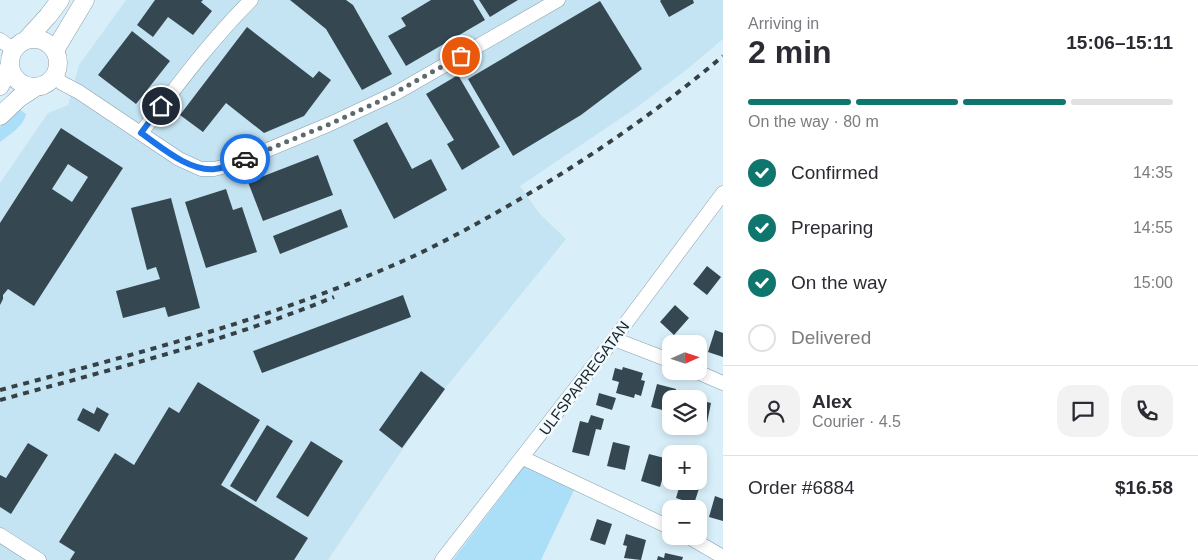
<!DOCTYPE html>
<html lang="en">
<head>
<meta charset="utf-8">
<style>
	body { margin:0; font-family:Helvetica,sans-serif; background:#f2f2f3; color:#2b2b33; height:100vh; display:flex; flex-direction:column; font-size:19px; white-space:nowrap }
	* { box-sizing:border-box; margin:0 }
	p { font-size:16px; color:#7c7c81 }
	.icon { flex:none; width:28px; height:28px; fill:none; stroke:currentColor; stroke-width:2; stroke-linecap:round; stroke-linejoin:round }
	.map { position:relative; flex:1; overflow:hidden }
	.panel { display:flex; flex-direction:column; background:#fff; width:475px }
	.panel>* { flex:none }
	.needle { width:32px; rotate:87deg }
	.tools { position:absolute; left:662px; top:335px; display:grid; gap:10px }
	.tools a { display:grid; place-items:center; width:45px; height:45px; border-radius:10px; background:#fff; box-shadow:0 2px 8px #0003; font-size:25px }
	.pin { position:absolute; display:grid; place-items:center; width:42px; height:42px; color:#fff; margin:-21px; border:2px solid #fff; border-radius:50%; box-shadow:0 1px 5px #0007 }
	.courier { position:absolute; display:grid; place-items:center; width:50px; height:50px; margin:-25px; border:4px solid #1a73e8; border-radius:50%; background:#fff; color:#222; box-shadow:0 1px 6px #0007 }
	.overview em { font-style:normal; font-weight:600 }
	.overview div { display:flex; flex-direction:column-reverse }
	.overview { display:flex; align-items:center; justify-content:space-between; height:85px; padding:0 25px }
	h1 { font-size:32px; font-weight:600; line-height:38px }
	.bar { display:grid; grid-template-columns:repeat(4,1fr); gap:8px 5px; align-content:center; height:60px; padding:0 25px }
	.bar i { height:6px; border-radius:4px; background:#e1e1e2 }
	.bar .selected { background:#0f766e }
	.bar p { grid-column:span 4 }
	.line { display:flex; align-items:center; gap:12px; padding:0 25px; border-top:1px solid #e1e1e2 }
	.line div { flex:1 }
	.round { display:grid; place-items:center; flex:none; width:52px; height:52px; border-radius:15px; background:#f2f2f3 }
	ol { padding:0 25px; list-style:none }
	li { display:flex; align-items:center; gap:15px; height:55px }
	li p { margin-inline-start:auto }
	li .icon { padding:5px; border-radius:50%; background:#0f766e; color:#fff; stroke-width:4 }
	li:last-child { color:#7c7c81 }
	li i { width:28px; height:28px; border:2px solid #e1e1e2; border-radius:50% }
	main { display:flex; flex:1; min-height:0 }
	.map>svg:first-child { display:block }
	.built { fill:#c5e4f3 }
	.grass { fill:#abdef7 }
	.building { fill:#354852; fill-rule:evenodd }
	.lines { fill:none; stroke-linecap:round; stroke-linejoin:round }
	.minor-casing { stroke:#8a9faa; stroke-width:15 }
	.major-casing { stroke:#8a9faa; stroke-width:19 }
	.minor { stroke:#fff; stroke-width:14 }
	.major { stroke:#fff; stroke-width:18 }
	.rail { stroke:#364146; stroke-width:4; stroke-dasharray:6 6; stroke-linecap:butt }
	.done { stroke:#5c6a70; stroke-width:5; stroke-dasharray:0 9 }
	.route { stroke:#1a73e8; stroke-width:6 }
	.labels { text-anchor:middle; dominant-baseline:central; stroke-width:5; stroke-linejoin:round; paint-order:stroke }
	.street-label { font-size:15px; fill:#192226; stroke:#f1fafe }
</style>
</head>
<body>
<main>
<div class="map">
<svg width="723" height="560" viewBox="0 0 723 560">
	<rect width="100%" height="100%" fill="#d8effa"/>
	<path class="built" d="M126,0H723V39L690,67L636,108L520,186L539,213L566,239L438,397L328,560H0V183L48,113L68,105L79,65Z"/>
	<path class="grass" d="M18,108L26,114C24,126 9,135 0,142V127Z
		M526,464L575,488L541,560H453Z"/>
	<path class="building" d="M155,0H203L201,2L212,11L193,35L168,17L153,37L137,25Z
		M290,0H346L353,5L392,74L362,90L326,29Z
		M431,0H473L485,20L406,66L388,36L406,26L401,18Z
		M479,0H518L490,17Z
		M661,0H693L694,3L669,17L660,1Z
		M600,1L642,69L581,115L513,156L468,79Z
		M247,27L313,78L319,71L331,80L304,116L264,133L226,103L203,132L180,115Z
		M132,31L170,61L136,104L98,75Z
		M458,75L500,147L462,170L447,144L454,140L426,94Z
		M387,122L412,169L431,159L447,190L394,219L353,140Z
		M61,128L123,168L34,306L8,289L3,295V299L0,305V223ZM68,164L88,177L72,202L52,189Z
		M318,155L333,195L263,221L248,182Z
		M226,189L233,210L242,207L257,252L206,268L185,202Z
		M171,198L200,308L168,317L165,307L123,318L116,291L160,279L156,267L147,270L131,208Z
		M341,209L348,227L280,254L273,236Z
		M707,266L721,277L707,295L693,284Z
		M403,295L411,317L262,373L253,351Z
		M675,305L689,318L674,335L660,322Z
		M715,330L723,333V357L708,352Z
		M623,367L643,373L641,380L645,381L641,396L635,394L634,398L616,393L619,382L612,380L615,368L622,370Z
		M421,371L445,389L402,448L379,430Z
		M198,382L260,420L221,485L308,538L294,560H70L75,552L59,542L115,453L134,465L169,407L179,413Z
		M657,384L676,389L674,399H671L670,412L651,407Z
		M599,393L616,398L612,410L596,405Z
		M699,400L711,403L707,423L699,422Z
		M97,407L109,414L99,432L77,420L83,408L94,414Z
		M591,415L604,419L601,430L596,429L589,456L572,452L580,421L588,423Z
		M267,425L293,441L256,502L230,486Z
		M311,441L343,461L308,517L276,497Z
		M613,442L630,446L625,470L607,466Z
		M28,443L48,455L11,514L0,507V475L6,478Z
		M649,454L668,459L660,487L641,481Z
		M699,472L704,473L694,504L676,498L681,481H699Z
		M715,496L723,499V521L709,517Z
		M597,519L612,524L605,545L590,540Z
		M626,534L646,540L641,560L624,558L627,546L623,545Z
		M665,553L683,557L682,560H657L658,556L664,558Z"/>
	<g class="lines">
		<defs>
			<path id="minor" d="M0,40L14,50
				M54,76L62,83L79,92L179,159L201,169H214L231,165L330,124L396,93L558,0
				M141,133C176,87 210,41 251,0
				M614,339L671,361
				M695,371L723,383
				M523,458L671,528
				M0,535L39,560
				M687,536L723,557
				M442,560L614,339L723,193"/>
			<path id="major" d="M10 63a24 24 0 1 1 48 0a24 24 0 1 1-48 0Z
				M26,40L48,16L60,0
				M55,50L85,0
				M0,86L10,65
				M0,116L19,98L36,87"/>
		</defs>
		<use href="#minor" class="minor-casing"/>
		<use href="#major" class="major-casing"/>
		<use href="#minor" class="minor"/>
		<use href="#major" class="major"/>
		<path class="rail" d="M0,390C132,355 264,321 389,267C425,252 460,233 494,214C575,168 652,116 723,56
			M0,400C112,369 227,341 334,297"/>
	</g>
	<g class="lines">
		<path class="done" d="M245,159L330,124L380,101L461,56"/>
		<path class="route" d="M161,106L141,133C160,146 189,172 215,169C225,168 235,163 245,159"/>
	</g>
	<g class="labels">
		<g class="street-label">
			<text transform="translate(584 378) rotate(-53)">ULFSPARREGATAN</text>
		</g>
	</g>
</svg>
<div class="tools">
<a><svg class="needle" viewBox="-14 -14 28 28"><path d="M0-13l5 13h-10z" fill="#e53935"/><path d="M0 13l5-13h-10z" fill="#7c7c81"/></svg></a>
<a><svg class="icon" aria-label="layers" viewBox="0 0 24 24"><path d="M12 4l9 5-9 5-9-5zM3 14l9 5 9-5"/></svg></a>
<a>+</a>
<a>−</a>
</div>
<div class="pin" style="left:461px;top:56px;background:#ea580c"><svg class="icon" aria-label="bag" viewBox="0 0 24 24"><path d="M5 8h14l-1 12H6zM9 8a3 3 0 0 1 6 0"/></svg></div>
<div class="pin" style="left:161px;top:106px;background:#1f2937"><svg class="icon" aria-label="home" viewBox="0 0 24 24"><path d="M3 11l9-7 9 7M6 9v11h12V9"/></svg></div>
<div class="courier" style="left:245px;top:159px"><svg class="icon" aria-label="car" viewBox="0 0 24 24"><path d="M5 17H2v-5l4-1 3-4h7l3 4 3 1v5h-3M9 17h6M6 11h13"/><circle cx="7" cy="17" r="2"/><circle cx="17" cy="17" r="2"/></svg></div>
</div>
<section class="panel">
<div class="overview"><div><h1>2 min</h1><p>Arriving in</p></div><em>15:06–15:11</em></div>
<div class="bar"><i class="selected"></i><i class="selected"></i><i class="selected"></i><i></i><p>On the way · 80 m</p></div>
<ol>
<li><svg class="icon" aria-label="check" viewBox="0 0 24 24"><path d="M5 12l5 5 9-10"/></svg>Confirmed<p>14:35</p></li>
<li><svg class="icon" aria-label="check" viewBox="0 0 24 24"><path d="M5 12l5 5 9-10"/></svg>Preparing<p>14:55</p></li>
<li><svg class="icon" aria-label="check" viewBox="0 0 24 24"><path d="M5 12l5 5 9-10"/></svg>On the way<p>15:00</p></li>
<li><i></i>Delivered</li>
</ol>
<div class="line" style="height:90px"><a class="round"><svg class="icon" aria-label="person" viewBox="0 0 24 24"><circle cx="12" cy="8" r="4"/><path d="M4 21q1-7 8-7t8 7"/></svg></a><div><b>Alex</b><p>Courier · 4.5</p></div><a class="round"><svg class="icon" aria-label="chat" viewBox="0 0 24 24"><path d="M4 5h16v11H9l-5 4z"/></svg></a><a class="round"><svg class="icon" aria-label="phone" viewBox="0 0 24 24"><path d="M5 4h4l2 5-3 2q2 4 5 5l2-3 5 2v4C11 20 4 13 5 4z"/></svg></a></div>
<div class="line" style="height:65px"><div>Order #6884</div><b>$16.58</b></div>
</section>
</main>
</body>
</html>
